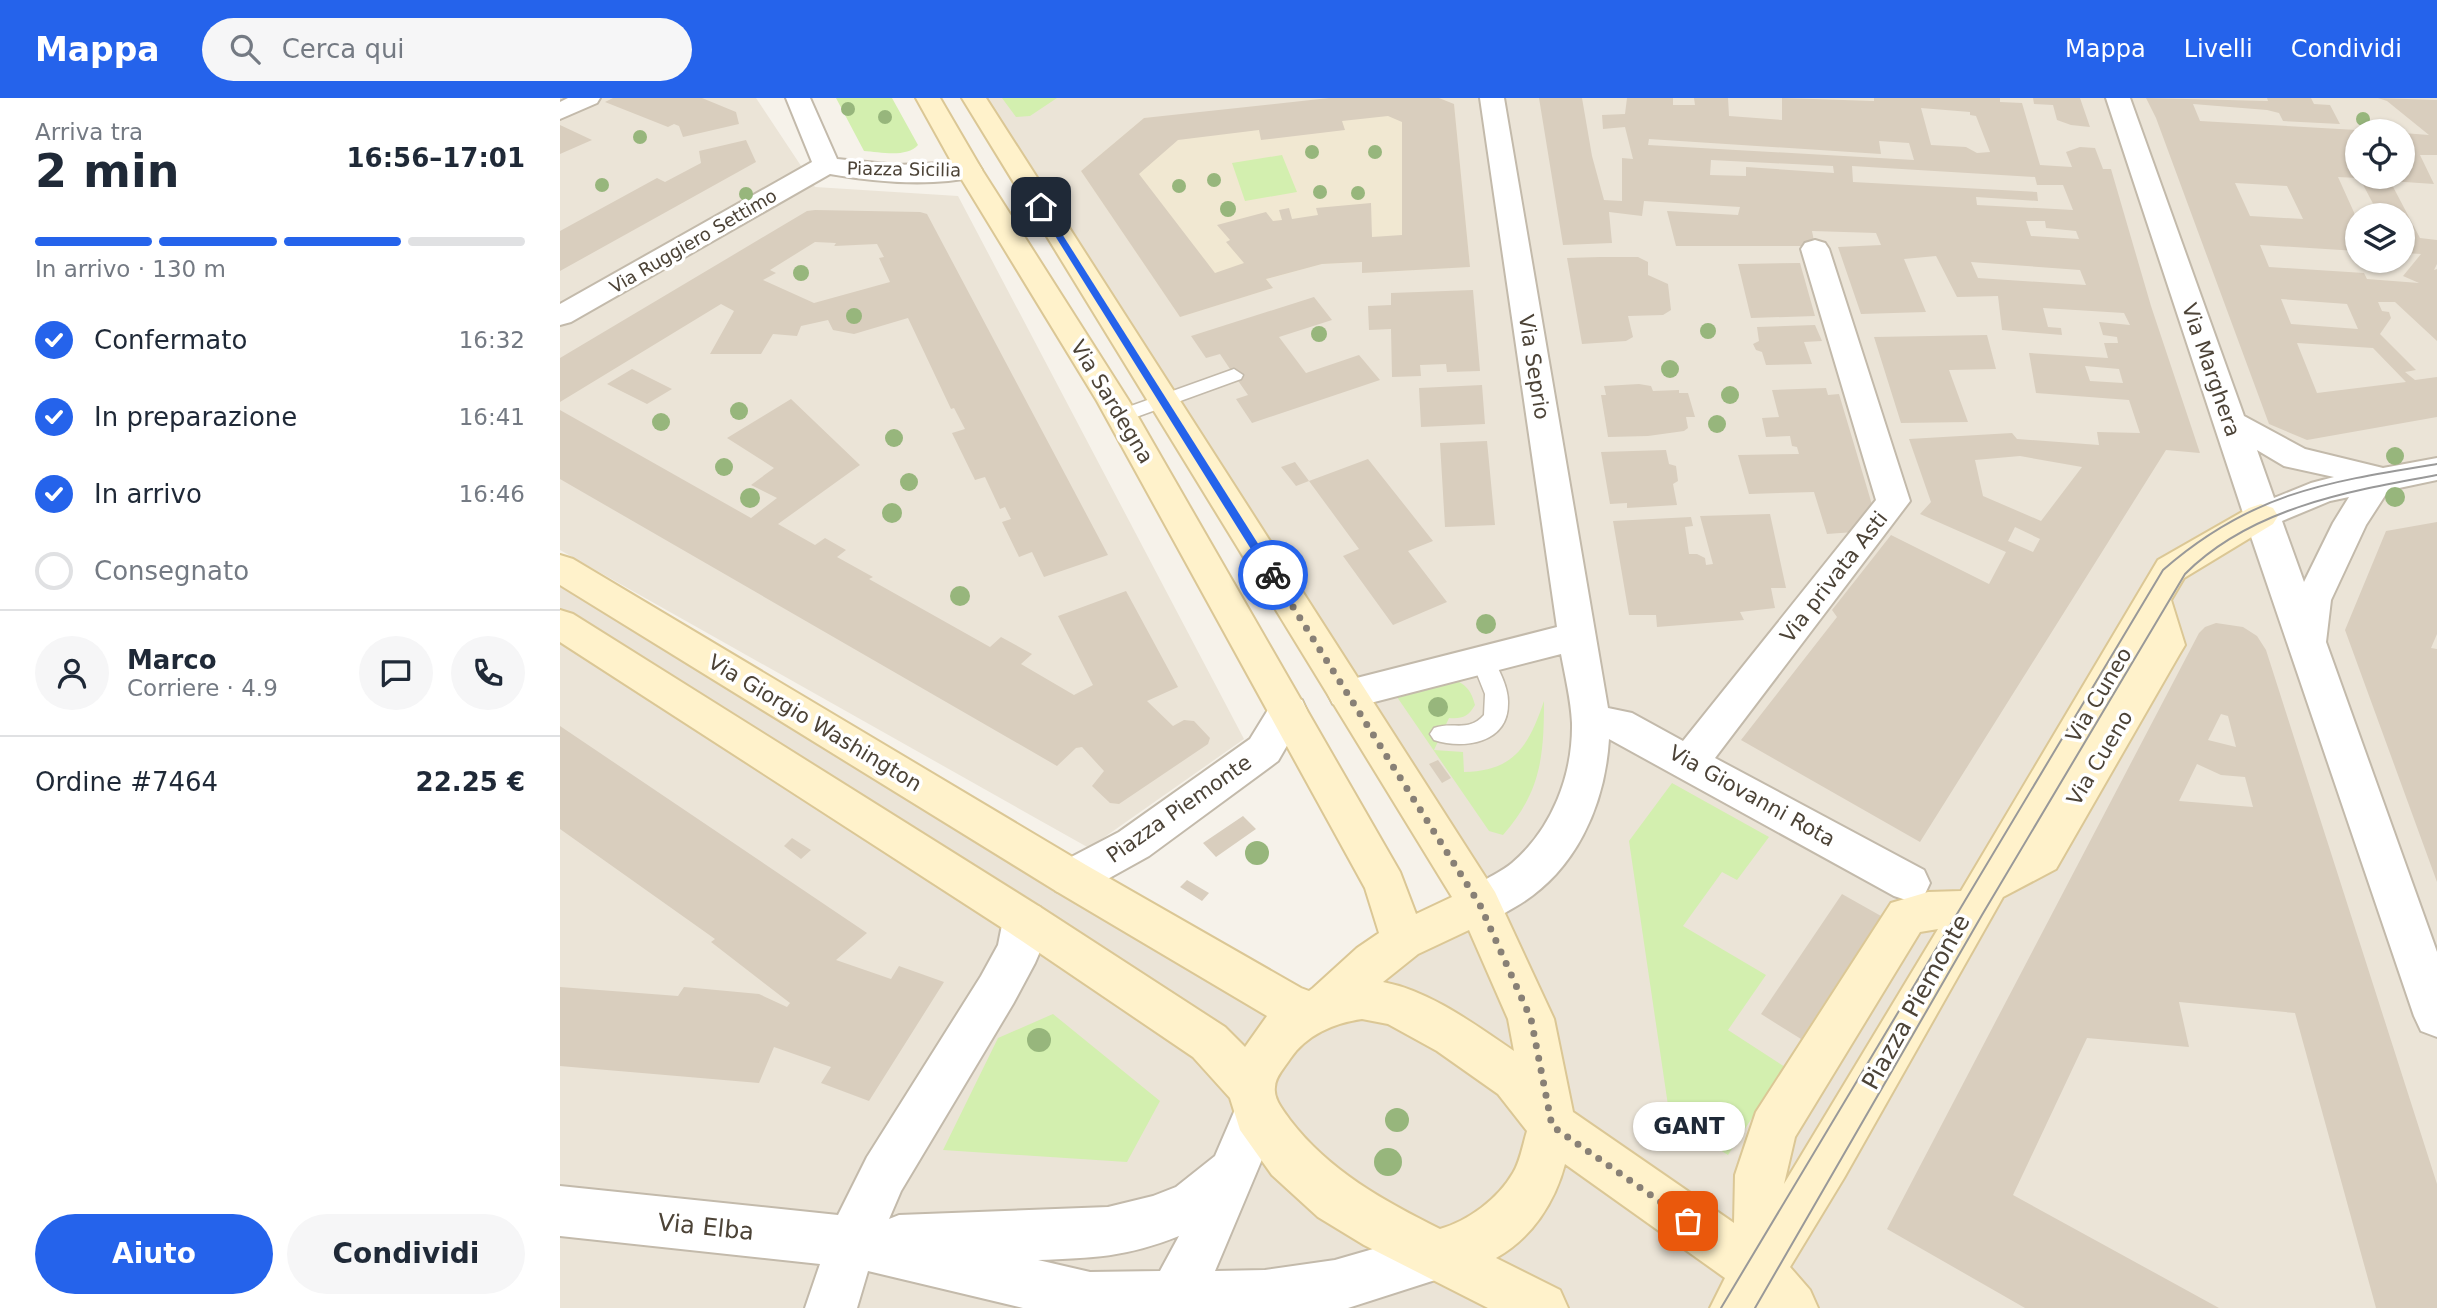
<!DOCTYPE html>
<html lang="it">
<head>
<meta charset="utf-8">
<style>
	body { margin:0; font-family:"DejaVu Sans",sans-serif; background:#f6f6f7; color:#1f2937; height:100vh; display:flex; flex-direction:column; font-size:26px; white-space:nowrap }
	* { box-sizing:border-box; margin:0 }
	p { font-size:23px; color:#747a83 }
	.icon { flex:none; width:38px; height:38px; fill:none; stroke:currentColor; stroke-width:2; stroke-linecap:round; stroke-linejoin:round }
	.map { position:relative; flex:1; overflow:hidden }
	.panel { display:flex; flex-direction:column; background:#fff; width:560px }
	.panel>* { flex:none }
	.controls { position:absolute; left:1785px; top:21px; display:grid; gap:14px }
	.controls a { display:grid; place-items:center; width:70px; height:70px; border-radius:50%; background:#fff; box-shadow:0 2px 5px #0004; font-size:35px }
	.pin { position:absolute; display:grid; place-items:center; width:60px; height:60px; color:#fff; margin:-30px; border-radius:14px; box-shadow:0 4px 10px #0006 }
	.courier { position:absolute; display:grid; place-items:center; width:70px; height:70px; margin:-35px; border:5px solid #2563eb; border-radius:50%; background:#fff; color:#222; box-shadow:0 2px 9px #0007 }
	.bubble { position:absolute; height:49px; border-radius:24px; background:#fff; box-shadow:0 2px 5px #0004; font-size:23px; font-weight:700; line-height:49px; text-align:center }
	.headline em { font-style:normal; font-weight:700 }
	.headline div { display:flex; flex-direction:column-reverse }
	.headline { display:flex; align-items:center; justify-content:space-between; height:119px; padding:0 35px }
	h1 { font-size:46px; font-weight:700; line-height:52px }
	.bar { display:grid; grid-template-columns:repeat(4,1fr); gap:10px 7px; align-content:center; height:84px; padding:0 35px }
	.bar i { height:9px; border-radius:5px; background:#e0e1e3 }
	.bar .selected { background:#2563eb }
	.bar p { grid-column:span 4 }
	.line { display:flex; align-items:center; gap:18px; padding:0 35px; border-top:2px solid #e0e1e3 }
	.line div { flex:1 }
	.round { display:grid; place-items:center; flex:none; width:74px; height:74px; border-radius:37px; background:#f6f6f7 }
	ol { padding:0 35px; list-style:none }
	li { display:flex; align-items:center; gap:21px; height:77px }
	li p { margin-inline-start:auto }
	li .icon { padding:7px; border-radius:50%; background:#2563eb; color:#fff; stroke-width:4 }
	li:last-child { color:#747a83 }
	li i { width:38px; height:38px; border:4px solid #e0e1e3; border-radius:50% }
	.cta { display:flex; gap:14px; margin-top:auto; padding:14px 35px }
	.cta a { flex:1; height:80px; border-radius:42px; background:#2563eb; color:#fff; font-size:28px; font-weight:700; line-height:80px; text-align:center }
	.cta a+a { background:#f6f6f7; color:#1f2937 }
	header { display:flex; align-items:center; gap:42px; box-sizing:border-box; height:98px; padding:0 35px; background:#2563eb; color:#fff }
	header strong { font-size:33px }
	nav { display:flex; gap:38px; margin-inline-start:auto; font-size:24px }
	.search { width:490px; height:63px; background:#f6f6f7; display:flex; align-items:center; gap:18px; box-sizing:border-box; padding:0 24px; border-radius:38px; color:#747a83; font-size:26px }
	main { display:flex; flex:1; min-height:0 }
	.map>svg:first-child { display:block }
	.residential { fill:#ebe4d7; fill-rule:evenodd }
	.education { fill:#f1e8d2 }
	.green { fill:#d3efaf }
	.building { fill:#d9cebe; fill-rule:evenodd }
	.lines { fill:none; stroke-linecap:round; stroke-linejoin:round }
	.lane-casing { stroke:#c3baab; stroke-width:3 }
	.street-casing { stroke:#c3baab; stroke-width:4 }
	.secondary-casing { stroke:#dbc795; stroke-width:4 }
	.lane { fill:#fff; fill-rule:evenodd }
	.street { fill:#fff; fill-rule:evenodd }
	.secondary { fill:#fff2cb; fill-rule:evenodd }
	.tram { stroke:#999; stroke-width:2 }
	.tree { fill:#97b67c }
	.route { fill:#2563eb }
	.done { stroke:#888076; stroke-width:7; stroke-dasharray:0 12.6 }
	.labels { text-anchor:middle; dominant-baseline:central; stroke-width:7; stroke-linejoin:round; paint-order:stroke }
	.far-street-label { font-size:18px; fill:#4c4337; stroke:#fff }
	.street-label { font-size:21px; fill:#4c4337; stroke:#fff }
	.near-street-label { font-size:24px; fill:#4c4337; stroke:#fff }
</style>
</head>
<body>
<header>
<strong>Mappa</strong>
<div class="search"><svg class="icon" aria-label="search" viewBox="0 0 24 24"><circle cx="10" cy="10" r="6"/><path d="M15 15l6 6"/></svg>Cerca qui</div>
<nav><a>Mappa</a><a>Livelli</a><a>Condividi</a></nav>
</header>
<main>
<section class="panel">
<div class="headline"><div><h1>2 min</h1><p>Arriva tra</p></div><em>16:56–17:01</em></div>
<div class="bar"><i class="selected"></i><i class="selected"></i><i class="selected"></i><i></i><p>In arrivo · 130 m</p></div>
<ol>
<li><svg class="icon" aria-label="check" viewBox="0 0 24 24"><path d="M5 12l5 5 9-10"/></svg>Confermato<p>16:32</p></li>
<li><svg class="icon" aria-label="check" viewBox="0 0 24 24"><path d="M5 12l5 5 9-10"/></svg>In preparazione<p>16:41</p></li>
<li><svg class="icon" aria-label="check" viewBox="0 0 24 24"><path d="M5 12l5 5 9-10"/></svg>In arrivo<p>16:46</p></li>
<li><i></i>Consegnato</li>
</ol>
<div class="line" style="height:126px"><a class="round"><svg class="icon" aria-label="person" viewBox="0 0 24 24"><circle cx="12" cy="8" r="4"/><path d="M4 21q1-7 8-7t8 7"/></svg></a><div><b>Marco</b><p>Corriere · 4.9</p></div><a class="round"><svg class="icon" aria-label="chat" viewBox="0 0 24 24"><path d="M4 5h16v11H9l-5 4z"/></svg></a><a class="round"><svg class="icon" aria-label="phone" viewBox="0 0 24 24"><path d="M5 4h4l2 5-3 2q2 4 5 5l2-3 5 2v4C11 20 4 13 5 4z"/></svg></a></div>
<div class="line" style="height:91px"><div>Ordine #7464</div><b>22.25 €</b></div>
<div class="cta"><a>Aiuto</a><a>Condividi</a></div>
</section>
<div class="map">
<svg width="1877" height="1210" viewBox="0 0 1877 1210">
	<rect width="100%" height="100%" fill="#f6f2ea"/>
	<path class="residential" d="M0,0H196L255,89L398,98L684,641L529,750L0,452Z
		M418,0H1557L1698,417L1609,469L1200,1164L998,1024L981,928Z
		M1560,0H1877V1210H1236L1202,1173L1613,473L1700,421ZM1797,33H1843V79H1797ZM1797,117H1843V163H1797Z
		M0,480L721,914L915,818L980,1007L1171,1159L1169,1210H0Z"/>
	<path class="education" d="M879,0L894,6L910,169L802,175V164L762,166L707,181L713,190L620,219L521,73L584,20Z"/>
	<path class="green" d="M276,0H332L358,47C347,60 320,54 304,53Z
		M442,0H497L470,18L456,19Z
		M722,57L737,94L685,103L672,65Z
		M891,580C906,586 911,592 915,607C908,619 902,621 889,620L874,652L903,654L904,674C955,673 969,647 984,603C984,658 981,694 943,737L929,733L837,599L836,595Z
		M1112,685L1209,739L1177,782L1162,774L1123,828L1206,877L1168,932L1225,969L1168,1057L1110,1021L1069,743Z
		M493,916L600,1003L567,1064L383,1052L438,940Z"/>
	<path class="building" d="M53,0H142L176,14L179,26L123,39L119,28L114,26L108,29L45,4Z
		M769,0H879L894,6L910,169L802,175V164L762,166L706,181L713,190L620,219L521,73L584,20ZM828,18L842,24V137L812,139L811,105L756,110L758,117L732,121L729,110L719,112L722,122L713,123L706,114L657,127L670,142L666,144L684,165L655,175L579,76L618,42L699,32L701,42L785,32L782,23Z
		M979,0H1022L1032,58L1044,102L1062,103V60L1073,61L1065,29L1043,31L1042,17L1065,16L1067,0H1113V7H1135L1134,0H1168L1169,18L1222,22V0L1314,3V0H1440V4L1462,5L1480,67L1512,69L1506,54L1520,49L1535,50L1543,71H1551L1591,208L1640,355L1606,352L1360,744L1181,642L1277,519L1272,512L1331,437L1429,486L1446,454L1360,416L1371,404L1349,341L1452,335L1457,341L1539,347L1537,334L1580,335L1569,302L1476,295L1469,255L1548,260L1544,245H1558L1557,239L1543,237L1539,224L1570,227L1564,215L1483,210L1488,229L1501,230L1502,237L1442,232L1438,198L1397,199L1376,158L1344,161L1366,214L1301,216L1278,149L1321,147L1316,135L1252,133L1255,148H1116L1107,113L1178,117L1180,109L1084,103L1082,118L1049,114L1052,145L1003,147ZM1361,10L1410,14V17L1416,18L1430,54L1417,55L1406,49L1371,47ZM1089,41L1321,56L1319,43L1349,45L1354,62L1088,47ZM1151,62L1273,68L1274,75L1186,69V78L1150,77ZM1292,68L1475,79L1477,87H1503L1513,112L1417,107L1416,99L1478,103L1477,94L1293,84ZM1466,123H1485L1486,130L1516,133L1519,141L1471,138ZM1411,164L1520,172L1526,187L1418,180ZM1525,268L1559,271L1563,285L1530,283ZM1460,358L1522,369L1481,423L1423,398L1415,362ZM1455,429L1480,441L1473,454L1448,443Z
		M1473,0H1520L1530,29L1511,27L1497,22L1493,7L1474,6Z
		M1586,0L1708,3L1707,0H1751L1754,6L1770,7L1780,26L1723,23L1719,15L1707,12L1633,6L1640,23L1797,32V80L1778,79L1797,121V153L1700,147L1709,169L1804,175L1807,181L1859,185L1843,178L1861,156L1843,155V117H1819L1799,79H1843V35L1869,37L1827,3L1818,0L1877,2V57H1860L1874,86L1830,83L1860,140L1877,142V166L1874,172L1877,171V243L1835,204H1818L1822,213L1829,214L1831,220L1820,236L1856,272L1845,274L1855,282L1877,279V319L1747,342L1709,326L1596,20ZM1675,85L1727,88L1743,121L1690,118ZM1721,201L1787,206L1798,231L1731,226ZM1737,245L1813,250L1846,284L1757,295Z
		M0,27L32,42L0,56Z
		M186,42L196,64L0,173V133L97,80L105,84L141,65L139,53Z
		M255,112L360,114L367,116L548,457L484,479L472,454L459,459L442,424L451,421L445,409L440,411L425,379L415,382L392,335L405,331L394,310L391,311L348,220L294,236L273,232L268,222L241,228L237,238L213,236L201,256H150L174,213L161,206L0,304V260L247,113ZM255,144L276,145L274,148L317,146L324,159L319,160L330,184L254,205L203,182L216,175L210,172Z
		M1040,159H1078L1088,164V177L1108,186L1111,212L1103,217L1068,218L1073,239L1066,243L1022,246L1007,160Z
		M1240,165L1255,218L1191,220L1178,166Z
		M913,192L920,273L887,274L886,266L860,267L861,278L832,279L831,231L809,232L808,208L831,207V195Z
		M754,199L772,222L719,239L746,275L799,257L820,282L692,325L676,301L688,297L674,277L660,256L646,260L631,238Z
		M1255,227L1262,243L1244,244L1252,266L1206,267L1202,254L1196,252L1193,246L1199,243L1197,229Z
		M1427,237L1436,271L1389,272L1408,324L1341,325L1314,239Z
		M72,271L112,291L87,306L47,286Z
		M1079,286L1091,288L1093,293L1119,292V295H1128L1135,319H1126L1128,330L1124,333L1088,338L1048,339L1041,297H1046L1044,288Z
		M922,287L925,326L861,329L859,290Z
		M1266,290L1268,297L1279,296L1313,410L1294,434L1267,436L1254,394L1189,396L1178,357L1239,356L1237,349L1232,348L1230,338L1206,339L1202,320L1219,319L1212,292Z
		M231,301L300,367L218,426L255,447L265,440L286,452L277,459L313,479L309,481L430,549L441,539L472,556L461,566L514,597L533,587L498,518L566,493L618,589L587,603L613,628L624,622L634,623L650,640L648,646L559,706L550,705L532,688L544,673L522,649L516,650L497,668L0,381V312L191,420L217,400L191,387L214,370L167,340Z
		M927,343L935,427L885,429L880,345Z
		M1106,352L1109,366L1116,368L1118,383L1113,386L1117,407L1067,410V405L1050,406L1041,354Z
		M808,361L873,443L848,453L887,504L833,527L783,458L799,451L749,383Z
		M735,364L749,383L736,388L721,369Z
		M1210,416L1226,490H1211L1215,510L1180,514L1184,522L1097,529L1096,517H1069L1053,423L1131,419L1133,428L1125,429L1129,456H1137L1145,460L1146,467L1153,466L1140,418Z
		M1877,424V536L1871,550L1877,551V784L1785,532L1826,433Z
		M1656,525L1683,529L1697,538L1706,552L1877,1086V1210H1816L1735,915L1619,904L1629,949L1527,940L1453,1097L1659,1210H1465L1327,1131L1639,535L1645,529ZM1661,616L1668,618L1676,649L1648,642ZM1637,666L1661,677L1685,679L1693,709L1619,703Z
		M0,628L307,835L276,862L331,881L339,868L384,884L309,1003L261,985L271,969L214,949L199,985L0,968V889L118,898L124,889L199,896L227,909L230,905L151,844L155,841L0,731Z
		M878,662L891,680L882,685L869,666Z
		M683,718L696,731L656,759L643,745Z
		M232,740L251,752L241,761L224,748Z
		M627,782L649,795L642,803L620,789Z
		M1282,796L1321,818L1241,941L1201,916Z"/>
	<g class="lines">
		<defs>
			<path id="lane" d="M674,271L683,277L681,281L568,322H554L552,318L554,314Z
				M922,553L930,555C938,570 949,589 948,606C948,645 904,652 874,642L870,636L874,630C893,623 908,635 924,617L925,596L911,561L914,555Z"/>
			<path id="street" d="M8,0H40L37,5L0,21V4Z
				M226,0H250L277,61L337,67L409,64L418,66L422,72L418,78C372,89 316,84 270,76L11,224L0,227V206L252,64Z
				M920,0H944L1048,610L1072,615L1123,643L1316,402L1241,151L1245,145L1255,142L1265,145L1269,151L1350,403L1155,660L1364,772L1370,785L1364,798L1349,803L1334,798L1049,641C1045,708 1015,775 955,809C934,821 928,828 905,820L898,807C909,785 934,780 952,765C992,731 1013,677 1012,625C1011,602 1005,578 1001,556L787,611L773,606L768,596L773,586L997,529Z
				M1546,0H1570L1684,318L1745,351L1823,370L1877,360V382L1839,390L1826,396L1806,427L1771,502L1766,544L1877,854V939L1861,933L1854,918L1684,418ZM1697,352L1724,368L1774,379L1751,385L1714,400ZM1789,399L1773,425L1744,484L1722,423L1770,403Z
				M728,598L742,602L747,613L718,663L589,758L526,793L511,798L496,793L490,780L496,767L559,734L690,641L714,602Z
				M465,803L480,809L487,822L481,851L475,865L453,906L341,1093L329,1121L339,1117L548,1109L593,1098L616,1089L655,1058L680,1000L697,993L714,1000L721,1016L655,1173L705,1172L775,1162L879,1132L897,1139L904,1157L897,1175L788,1210H463L308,1173L297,1210H245L260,1166L0,1138V1088L278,1117L307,1059L421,878L438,847L443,822L450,809ZM619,1138L600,1173L530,1174L478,1162C533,1160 567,1159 619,1138Z"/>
			<path id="secondary" d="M356,0H380L422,72L569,303L840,774L856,816L892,799L402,0H426L935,794L994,921L1013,1014L1174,1125L1175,1077L1196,1014L1331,805L1368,794L1401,793L1598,462L1689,410L1701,406L1713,410L1718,418L1713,426L1624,480L1611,502L1625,547L1619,557L1496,771L1443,799L1284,1080L1230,1169L1250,1192L1258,1210H1150L1165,1180L1005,1066C995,1104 972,1140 936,1160L1000,1192L1008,1210H928L804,1147L758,1119L712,1077L680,1032L670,1000L633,959L450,835L0,544V512L13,516L480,809L665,929L685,949L707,918L496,793L0,487V457L13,461L526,767L741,890L749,893L753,890L797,850L819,835L805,790L537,303L396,72ZM1378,831L1224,1086L1235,1039L1360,834ZM909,832L948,921L954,953C914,926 870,893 823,884L858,856ZM802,921L828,926L877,953L938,996L967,1033C963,1046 960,1064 953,1075C938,1101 908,1123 880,1131C824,1103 769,1073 730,1022C724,1013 713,1001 715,989C715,979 725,969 730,961C746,937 774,925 802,921Z"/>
		</defs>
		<use href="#lane" class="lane-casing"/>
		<use href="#street" class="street-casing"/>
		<use href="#secondary" class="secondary-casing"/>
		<use href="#lane" class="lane"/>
		<use href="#street" class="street"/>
		<use href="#secondary" class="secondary"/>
		<path class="tram" d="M1161,1210L1603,472C1691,395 1766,384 1877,366
			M1195,1210L1422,817L1625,476C1691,410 1789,393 1877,377"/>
	</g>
	<g class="tree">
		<circle cx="288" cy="11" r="7"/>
		<circle cx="325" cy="19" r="7"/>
		<circle cx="1803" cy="21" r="7"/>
		<circle cx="80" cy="39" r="7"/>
		<circle cx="752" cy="54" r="7"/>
		<circle cx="815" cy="54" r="7"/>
		<circle cx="654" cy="82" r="7"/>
		<circle cx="42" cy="87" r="7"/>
		<circle cx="619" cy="88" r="7"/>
		<circle cx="760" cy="94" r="7"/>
		<circle cx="798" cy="95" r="7"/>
		<circle cx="186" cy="96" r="7"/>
		<circle cx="668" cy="111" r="8"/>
		<circle cx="241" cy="175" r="8"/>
		<circle cx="294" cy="218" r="8"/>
		<circle cx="1148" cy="233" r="8"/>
		<circle cx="759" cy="236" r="8"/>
		<circle cx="1110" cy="271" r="9"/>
		<circle cx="1170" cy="297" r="9"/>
		<circle cx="179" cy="313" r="9"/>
		<circle cx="101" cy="324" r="9"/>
		<circle cx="1157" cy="326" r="9"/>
		<circle cx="334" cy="340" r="9"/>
		<circle cx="1835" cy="358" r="9"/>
		<circle cx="164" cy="369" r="9"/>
		<circle cx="349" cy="384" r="9"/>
		<circle cx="1835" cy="399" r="10"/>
		<circle cx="190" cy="400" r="10"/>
		<circle cx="332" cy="415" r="10"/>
		<circle cx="400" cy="498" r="10"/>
		<circle cx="926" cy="526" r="10"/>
		<circle cx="878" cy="609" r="10"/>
		<circle cx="697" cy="755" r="12"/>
		<circle cx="479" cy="942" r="12"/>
		<circle cx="837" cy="1022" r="12"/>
		<circle cx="828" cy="1064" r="14"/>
	</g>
	<path class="route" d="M481,106L485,109L716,474V480H709L477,109Z"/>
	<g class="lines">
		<path class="done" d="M713,477L920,807L971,921L992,1028L1128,1123"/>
	</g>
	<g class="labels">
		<g class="far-street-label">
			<text transform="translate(344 71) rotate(1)">Piazza Sicilia</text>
			<text transform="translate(133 143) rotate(-30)">Via Ruggiero Settimo</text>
		</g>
		<g class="street-label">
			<text transform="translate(974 269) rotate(81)">Via Seprio</text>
			<text transform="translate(1651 272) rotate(71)">Via Marghera</text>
			<text transform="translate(552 304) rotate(59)">Via Sardegna</text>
			<text transform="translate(1274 479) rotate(-52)">Via privata Asti</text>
			<text transform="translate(1539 597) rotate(-59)">Via Cuneo</text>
			<text transform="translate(255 625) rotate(31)">Via Giorgio Washington</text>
			<text transform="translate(1540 660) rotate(-59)">Via Cueno</text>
			<text transform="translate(1192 698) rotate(29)">Via Giovanni Rota</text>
			<text transform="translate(619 711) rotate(-35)">Piazza Piemonte</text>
		</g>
		<g class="near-street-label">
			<text transform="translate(1356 904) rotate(-61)">Piazza Piemonte</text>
			<text transform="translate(146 1129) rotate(6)">Via Elba</text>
		</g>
	</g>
</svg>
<div class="controls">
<a><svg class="icon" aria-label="locate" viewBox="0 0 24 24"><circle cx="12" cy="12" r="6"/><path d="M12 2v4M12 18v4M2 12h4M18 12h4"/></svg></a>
<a><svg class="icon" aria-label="layers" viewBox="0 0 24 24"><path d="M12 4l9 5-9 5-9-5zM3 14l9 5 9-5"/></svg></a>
</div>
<div class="pin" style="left:1128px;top:1123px;background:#ea580c"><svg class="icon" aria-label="bag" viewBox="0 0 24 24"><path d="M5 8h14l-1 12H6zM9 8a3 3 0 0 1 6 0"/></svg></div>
<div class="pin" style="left:481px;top:109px;background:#1f2937"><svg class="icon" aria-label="home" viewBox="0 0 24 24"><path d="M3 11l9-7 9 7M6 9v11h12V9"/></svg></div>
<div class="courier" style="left:713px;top:477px"><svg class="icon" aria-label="bike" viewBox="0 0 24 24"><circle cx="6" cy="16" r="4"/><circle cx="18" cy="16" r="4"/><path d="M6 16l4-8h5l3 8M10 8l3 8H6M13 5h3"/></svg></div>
<div class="bubble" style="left:1073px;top:1004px;width:112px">GANT</div>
</div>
</main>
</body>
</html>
